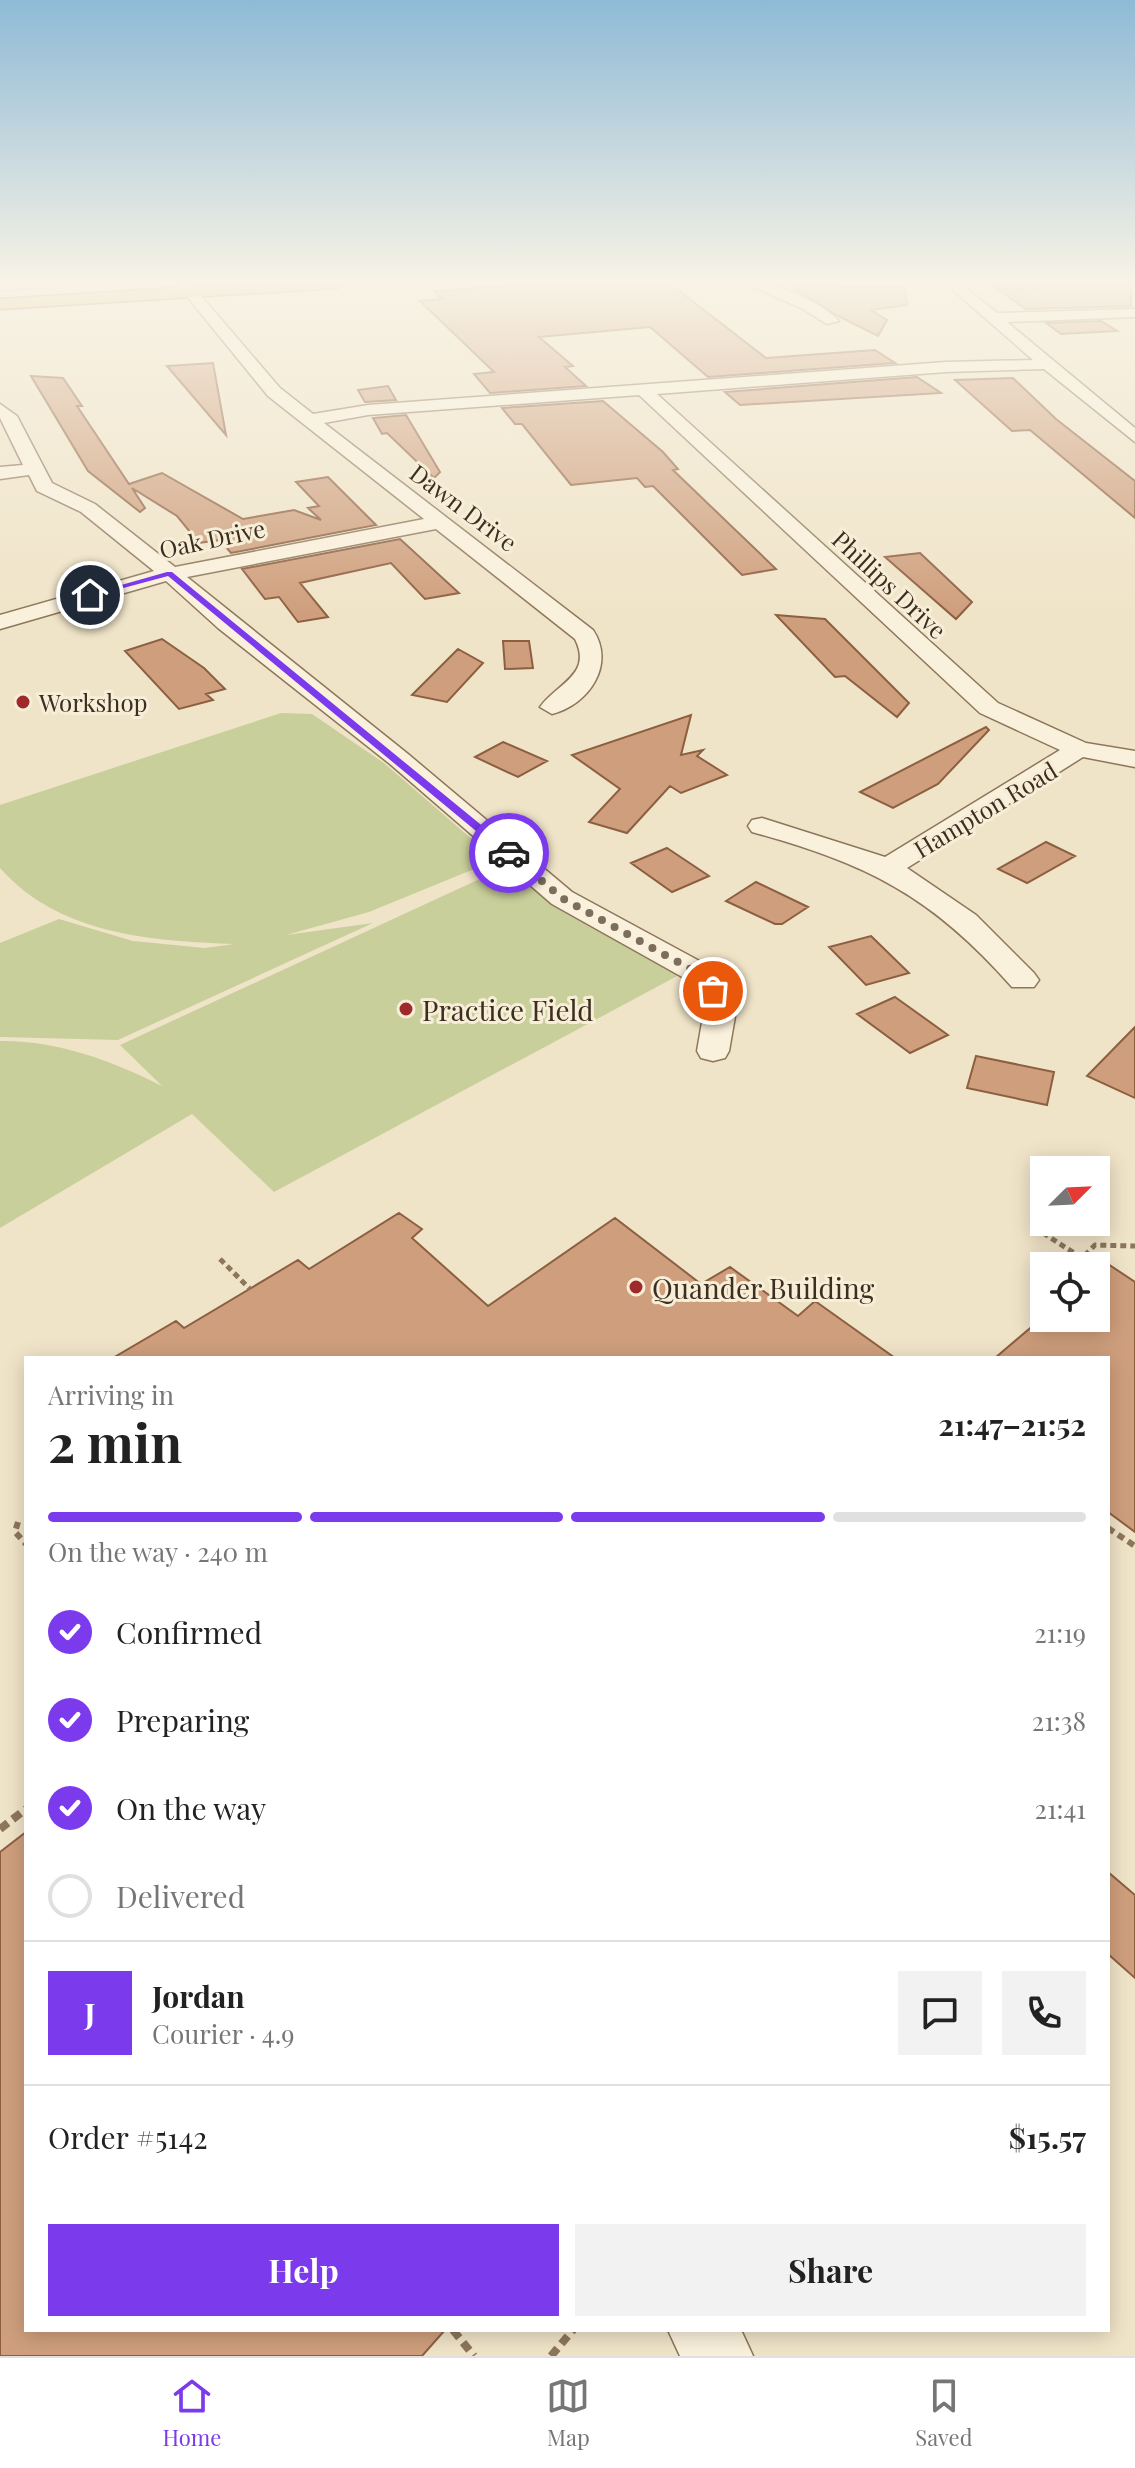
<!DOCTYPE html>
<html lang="en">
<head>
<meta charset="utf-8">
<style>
	body { margin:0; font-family:"Playfair Display",serif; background:#f2f2f2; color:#222; height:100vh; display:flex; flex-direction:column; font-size:30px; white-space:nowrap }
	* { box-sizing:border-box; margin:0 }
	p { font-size:26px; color:#767676 }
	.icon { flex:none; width:44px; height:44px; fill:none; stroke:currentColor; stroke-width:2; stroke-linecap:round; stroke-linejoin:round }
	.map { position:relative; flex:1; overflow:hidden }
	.panel { position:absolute; left:24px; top:1356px; width:1086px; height:976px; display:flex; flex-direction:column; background:#fff; border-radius:0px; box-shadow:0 4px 20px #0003 }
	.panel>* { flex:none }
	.needle { width:52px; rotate:66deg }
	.buttons { position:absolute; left:1030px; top:1156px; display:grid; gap:16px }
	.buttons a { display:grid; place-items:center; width:80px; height:80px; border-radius:0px; background:#fff; box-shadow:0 4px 20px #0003; font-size:40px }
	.pin { position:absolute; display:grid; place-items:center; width:68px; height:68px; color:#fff; margin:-34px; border:4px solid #fff; border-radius:50%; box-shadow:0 2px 8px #0007 }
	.courier { position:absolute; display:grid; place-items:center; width:80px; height:80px; margin:-40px; border:6px solid #7c3aed; border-radius:50%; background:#fff; color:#222; box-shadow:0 2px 10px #0007 }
	.summary em { font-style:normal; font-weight:700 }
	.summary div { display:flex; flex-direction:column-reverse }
	.summary { display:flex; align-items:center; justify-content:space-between; height:136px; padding:0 24px }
	h1 { font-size:52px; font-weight:700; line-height:60px }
	.bar { display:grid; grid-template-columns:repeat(4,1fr); gap:12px 8px; align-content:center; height:96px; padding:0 24px }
	.bar i { height:10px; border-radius:6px; background:#e0e0e0 }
	.bar .active { background:#7c3aed }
	.bar p { grid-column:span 4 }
	.line { display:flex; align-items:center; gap:20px; padding:0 24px; border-top:2px solid #e0e0e0 }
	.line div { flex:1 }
	.round { display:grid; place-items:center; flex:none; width:84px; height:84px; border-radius:0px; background:#f2f2f2 }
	ol { padding:0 24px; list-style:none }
	li { display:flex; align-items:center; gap:24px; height:88px }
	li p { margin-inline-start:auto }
	li .icon { padding:8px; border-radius:50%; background:#7c3aed; color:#fff; stroke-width:4 }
	li:last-child { color:#767676 }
	li i { width:44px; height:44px; border:4px solid #e0e0e0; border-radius:50% }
	.button { display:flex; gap:16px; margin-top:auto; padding:16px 24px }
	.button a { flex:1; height:92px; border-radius:0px; background:#7c3aed; color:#fff; font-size:32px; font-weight:700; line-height:92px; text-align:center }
	.button a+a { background:#f2f2f2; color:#222 }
	.menu { display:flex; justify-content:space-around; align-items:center; height:112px; border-top:2px solid #e0e0e0; background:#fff; font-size:22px; color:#767676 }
	.menu a { display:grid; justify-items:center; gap:4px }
	.menu .active { color:#7c3aed }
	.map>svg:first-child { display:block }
	.green { fill:#c9cf9b }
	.building { fill:#cf9f7d; stroke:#8d5f41; stroke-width:2 }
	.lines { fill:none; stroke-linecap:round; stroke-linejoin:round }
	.minor-casing { stroke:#8d765c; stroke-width:3 }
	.highway-casing { stroke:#5b4430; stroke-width:3 }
	.path-far3 { stroke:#8d765c; stroke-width:2; stroke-dasharray:3 2; stroke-linecap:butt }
	.path-far2 { stroke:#8d765c; stroke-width:5; stroke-dasharray:6 4; stroke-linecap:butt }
	.path-far1 { stroke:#8d765c; stroke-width:6; stroke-dasharray:7 5; stroke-linecap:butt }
	.path { stroke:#8d765c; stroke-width:8; stroke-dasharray:10 6; stroke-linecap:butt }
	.minor { fill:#faf1dc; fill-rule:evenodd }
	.highway { fill:#e0a458; fill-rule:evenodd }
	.route { fill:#7c3aed }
	.done { stroke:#7c6e5b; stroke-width:8; stroke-dasharray:0 14.4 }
	.poi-dot { fill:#9e2a2b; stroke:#f7eed8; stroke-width:3 }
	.labels { text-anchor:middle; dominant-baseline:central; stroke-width:6; stroke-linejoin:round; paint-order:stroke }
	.far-street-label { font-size:24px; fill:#3d2e20; stroke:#f7eed8 }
	.far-poi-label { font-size:24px; fill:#3d2e20; stroke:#f7eed8; text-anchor:start }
	.poi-label { font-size:28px; fill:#3d2e20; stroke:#f7eed8; text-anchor:start }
</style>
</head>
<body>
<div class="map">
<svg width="1135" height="2356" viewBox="0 0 1135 2356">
	<rect width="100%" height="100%" fill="#f0e4c8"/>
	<path class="green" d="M281,713L312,714L384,763L496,860L369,912L286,935L373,923L118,1040L0,1037V943L59,919L133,941L205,948L234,944C152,941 59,935 0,868V805Z
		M510,865L681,974L274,1192L192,1114L0,1228V1041C56,1040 113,1061 162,1086L120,1045Z"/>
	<path class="building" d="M552,283H669L766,358L875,350L895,363L708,377L650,327L539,337L573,366L565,367L586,386L490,393L474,374L494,372L420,301L442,299L434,291Z
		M786,283H829L838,288L905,286L907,305L871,310L887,320L878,336L838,316Z
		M989,283H1131V306L1026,309Z
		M1101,321L1117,331L1061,334L1046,323Z
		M213,363L226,435L167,366Z
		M31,376L63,378L82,406H77L129,484L162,473L243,519L294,510L321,520L308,508L319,506L296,482L328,477L376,525L231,553L220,540L199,543L177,516L132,488L145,508L140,512L88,471Z
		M917,377L941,393L740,405L725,392Z
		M1013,378L1056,419L1135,481V518L1030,430L1012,431L955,380Z
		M388,386L396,400L365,402L358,390Z
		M603,401L663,452L678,469L673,470L776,569L742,575L653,486L645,487L637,478L571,485L522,424H515L502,408Z
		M406,415L440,472L434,478L387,433L382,434L373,418Z
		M400,539L459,593L425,599L391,563L300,583L328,617L298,622L279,597L265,599L242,569Z
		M920,553L972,602L956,619L885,557Z
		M776,615L825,619L909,703L897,717L845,676L835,677Z
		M162,639L204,668L225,689L206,694L213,700L179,709L125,651Z
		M503,641H529L533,668L505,669Z
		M458,649L483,663L447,702L412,695Z
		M691,715L681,755L703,750L697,756L727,775L681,793L670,786L627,833L589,822L620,789L572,755Z
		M986,727L989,730L938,784L893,808L860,792Z
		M503,742L547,761L518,777L475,757Z
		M1046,842L1075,856L1027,883L998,869Z
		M667,848L709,876L672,892L631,863Z
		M756,882L808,907L782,924H775L726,901Z
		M871,936L909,973L866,985L829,947Z
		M895,997L948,1035L910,1053L857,1014Z
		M1135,1027V1098L1087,1076Z
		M976,1056L1054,1072L1047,1105L967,1088Z
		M399,1213L422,1229L412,1238L488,1306L615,1218L701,1284L730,1267L798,1316L815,1301L895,1358H113L176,1321L184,1328L298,1260L309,1269Z
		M1096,1256L1135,1282V1532L1108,1512V1358H995L1042,1318H1096Z
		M26,1832V2330H445L422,2356H0V1852Z
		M1108,1872L1135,1895V1978L1108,1954Z"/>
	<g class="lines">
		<defs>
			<path id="minor" d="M0,283H65L58,287L0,290Z
				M176,283H190L280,388L313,414L368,405L946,362L1033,360L945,283H960L997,313L1135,309V317L1007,322L1135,428V442L1044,369L946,372L657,394L998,703L1086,743L1135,751V767L1083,757L907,868L976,915L1034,973L1039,980L1034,987H1012C932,896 868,864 752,832L748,826L752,820L762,818L885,857L1060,750L980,713L639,395L368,415L324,423L593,630C616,664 589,705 552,714L540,707C557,683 593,675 575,639L436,529L187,577L408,754L572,892L716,970L737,1005L729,1051L725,1058L713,1061L701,1058L697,1051L705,1005L693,983L552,904L390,764L218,628L166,581L0,629V615L154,571L81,512L37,491L29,475L0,479V467L23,465L0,418V404L17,416L52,483L95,504L175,567L424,519L268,396Z
				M744,283C774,282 818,299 839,321L827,324L803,309Z
				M668,2330H741L753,2356H680Z"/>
			<path id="highway" d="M258,283H346L337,288L0,309V299Z"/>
		</defs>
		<use href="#minor" class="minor-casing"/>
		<use href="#highway" class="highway-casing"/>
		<path class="path-far3" d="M1016,289H1047
			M996,290L1015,289L1021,294"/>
		<path class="path-far2" d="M1043,1233L1082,1258L1095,1245L1135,1246
			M220,1259L250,1289"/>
		<path class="path-far1" d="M18,1522L15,1532L26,1544
			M1108,1528L1135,1546"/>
		<path class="path" d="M0,1829L26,1809
			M453,2330L474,2356
			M551,2356L573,2330"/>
		<use href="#minor" class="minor"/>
		<use href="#highway" class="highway"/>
	</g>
	<linearGradient id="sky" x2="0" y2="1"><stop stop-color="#8fbad6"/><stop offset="0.46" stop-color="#f8f3e6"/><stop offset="1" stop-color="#f8f3e6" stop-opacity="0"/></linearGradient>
	<rect width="1135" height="613" fill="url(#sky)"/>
	<path class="route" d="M167,572H172L513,851V855H505L168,576L90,597L86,595Z"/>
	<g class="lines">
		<path class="done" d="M509,853L562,898L705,977L713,991"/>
	</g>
	<g class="poi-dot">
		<circle cx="23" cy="702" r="8"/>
		<circle cx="406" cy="1009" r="8"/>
		<circle cx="636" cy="1287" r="8"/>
	</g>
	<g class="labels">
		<g class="far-street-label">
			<text transform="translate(464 507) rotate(37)">Dawn Drive</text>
			<text transform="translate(212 538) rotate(-12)">Oak Drive</text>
			<text transform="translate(890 584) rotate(43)">Phillips Drive</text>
			<text transform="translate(985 809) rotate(-31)">Hampton Road</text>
		</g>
		<g class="far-poi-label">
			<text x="39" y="702">Workshop</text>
		</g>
		<g class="poi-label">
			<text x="422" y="1009">Practice Field</text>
			<text x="652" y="1287">Quander Building</text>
		</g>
	</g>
</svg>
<div class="buttons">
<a><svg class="needle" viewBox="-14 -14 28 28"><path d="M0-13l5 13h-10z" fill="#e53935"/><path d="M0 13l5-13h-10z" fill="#767676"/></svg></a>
<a><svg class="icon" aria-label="locate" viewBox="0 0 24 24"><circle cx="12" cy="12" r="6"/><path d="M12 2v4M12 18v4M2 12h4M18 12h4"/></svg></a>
</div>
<div class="pin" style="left:713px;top:991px;background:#ea580c"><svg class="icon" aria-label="bag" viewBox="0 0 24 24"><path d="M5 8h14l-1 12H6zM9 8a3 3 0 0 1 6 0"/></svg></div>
<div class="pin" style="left:90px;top:595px;background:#1f2937"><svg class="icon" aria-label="home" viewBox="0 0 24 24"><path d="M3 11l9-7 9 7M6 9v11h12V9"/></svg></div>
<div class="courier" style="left:509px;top:853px"><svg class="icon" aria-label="car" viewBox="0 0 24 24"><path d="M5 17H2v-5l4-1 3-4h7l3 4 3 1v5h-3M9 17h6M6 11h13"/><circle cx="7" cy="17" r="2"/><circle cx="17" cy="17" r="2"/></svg></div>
<section class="panel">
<div class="summary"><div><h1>2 min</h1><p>Arriving in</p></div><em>21:47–21:52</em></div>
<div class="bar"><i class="active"></i><i class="active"></i><i class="active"></i><i></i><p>On the way · 240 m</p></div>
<ol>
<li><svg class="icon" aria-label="check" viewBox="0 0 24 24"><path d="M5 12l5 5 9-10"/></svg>Confirmed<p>21:19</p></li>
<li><svg class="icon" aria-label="check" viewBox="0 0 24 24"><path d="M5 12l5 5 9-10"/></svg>Preparing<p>21:38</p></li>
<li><svg class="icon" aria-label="check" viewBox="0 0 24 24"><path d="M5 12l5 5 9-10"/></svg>On the way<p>21:41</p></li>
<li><i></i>Delivered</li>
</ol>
<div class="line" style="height:144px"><b class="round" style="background:#7c3aed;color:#fff">J</b><div><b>Jordan</b><p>Courier · 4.9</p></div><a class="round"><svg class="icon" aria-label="chat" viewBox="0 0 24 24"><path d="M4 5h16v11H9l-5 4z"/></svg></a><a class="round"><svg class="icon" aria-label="phone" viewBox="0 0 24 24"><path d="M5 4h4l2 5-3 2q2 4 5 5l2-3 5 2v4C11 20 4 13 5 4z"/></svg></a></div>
<div class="line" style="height:104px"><div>Order #5142</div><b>$15.57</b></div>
<div class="button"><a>Help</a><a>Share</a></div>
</section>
</div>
<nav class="menu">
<a class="active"><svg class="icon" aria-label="home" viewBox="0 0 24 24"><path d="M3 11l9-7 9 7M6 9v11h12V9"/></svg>Home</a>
<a><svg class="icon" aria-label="map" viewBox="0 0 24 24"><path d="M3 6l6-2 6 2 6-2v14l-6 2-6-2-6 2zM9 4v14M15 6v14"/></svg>Map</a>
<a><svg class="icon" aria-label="saved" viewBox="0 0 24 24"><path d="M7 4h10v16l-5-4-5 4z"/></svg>Saved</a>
</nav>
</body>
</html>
